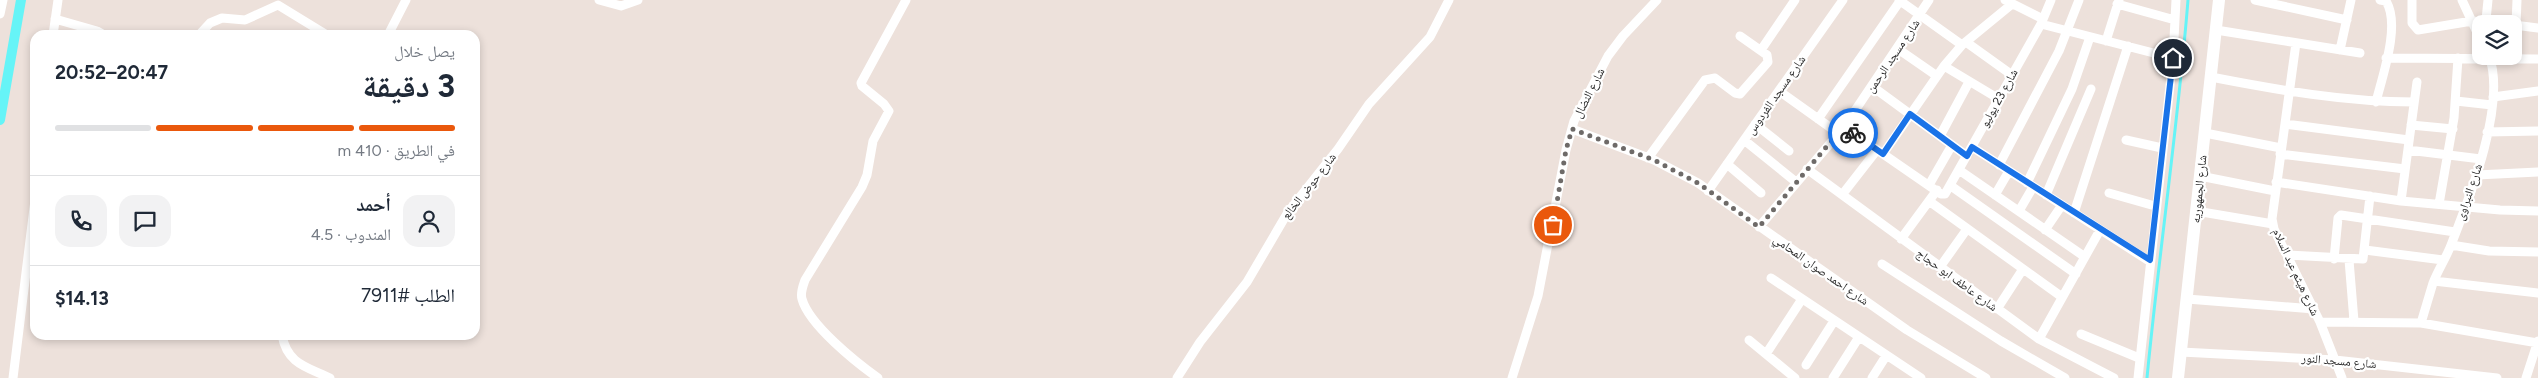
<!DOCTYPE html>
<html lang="ar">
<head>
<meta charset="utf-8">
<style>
	body { margin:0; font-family:Figtree,"Noto Naskh Arabic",sans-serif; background:#f2f2f3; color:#1f2937; direction:rtl; height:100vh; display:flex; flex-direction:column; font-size:19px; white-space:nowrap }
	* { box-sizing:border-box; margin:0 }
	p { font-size:16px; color:#747a83 }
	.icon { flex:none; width:28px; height:28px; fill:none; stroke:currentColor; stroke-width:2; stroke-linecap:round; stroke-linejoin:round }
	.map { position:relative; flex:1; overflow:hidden; direction:ltr }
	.drawer { position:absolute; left:30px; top:30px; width:450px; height:310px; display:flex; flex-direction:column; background:#fff; border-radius:15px; box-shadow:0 2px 8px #0003; direction:rtl }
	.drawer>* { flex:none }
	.tools { position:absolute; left:2472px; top:15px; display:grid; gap:10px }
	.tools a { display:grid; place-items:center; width:50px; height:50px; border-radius:10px; background:#fff; box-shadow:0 2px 8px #0003; font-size:25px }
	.pin { position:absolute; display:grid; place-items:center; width:42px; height:42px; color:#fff; margin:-21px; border:2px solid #fff; border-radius:50%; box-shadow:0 1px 5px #0007 }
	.courier { position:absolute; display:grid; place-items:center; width:50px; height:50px; margin:-25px; border:4px solid #1a73e8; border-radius:50%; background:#fff; color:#222; box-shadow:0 1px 6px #0007 }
	.head em { font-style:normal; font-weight:700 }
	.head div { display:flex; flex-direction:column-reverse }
	.head { display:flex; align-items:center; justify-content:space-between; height:85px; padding:0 25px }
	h1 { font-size:32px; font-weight:700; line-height:38px }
	.bar { display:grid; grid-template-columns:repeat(4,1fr); gap:8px 5px; align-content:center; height:60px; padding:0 25px }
	.bar i { height:6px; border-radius:4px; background:#e0e1e3 }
	.bar .selected { background:#ea580c }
	.bar p { grid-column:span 4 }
	.line { display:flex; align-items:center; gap:12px; padding:0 25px; border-top:1px solid #e0e1e3 }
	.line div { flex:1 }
	.round { display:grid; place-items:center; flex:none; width:52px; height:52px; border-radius:15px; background:#f2f2f3 }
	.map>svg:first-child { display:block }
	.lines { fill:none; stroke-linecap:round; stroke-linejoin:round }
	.stream { stroke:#66f4f7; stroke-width:3 }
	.canal { stroke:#66f4f7; stroke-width:10 }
	.minor { stroke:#fff; stroke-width:9 }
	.secondary { stroke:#fff; stroke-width:12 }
	.done { stroke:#6e6a68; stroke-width:5; stroke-dasharray:0 9 }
	.route { stroke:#1a73e8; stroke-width:6 }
	.labels { text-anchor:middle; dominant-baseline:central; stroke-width:4.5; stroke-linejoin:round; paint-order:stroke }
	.street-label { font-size:12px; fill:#2a2a2a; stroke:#fff }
</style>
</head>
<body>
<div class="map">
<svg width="2538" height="378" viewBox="0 0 2538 378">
	<rect width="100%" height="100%" fill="#ede1db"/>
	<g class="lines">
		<path class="stream" d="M2147,378C2159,252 2178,126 2188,0"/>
		<path class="canal" d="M0,120L21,0"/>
		<path class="minor" d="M599,0L621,6L638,0
			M1899,0L1962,45
			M2005,0L2043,19
			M2255,0L2347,20
			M2412,0V23L2418,30L2472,21L2509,24
			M2462,0L2481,41
			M2117,4L2175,20
			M0,14L3,0
			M55,19L97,31L104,35
			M2486,20L2488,0
			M2041,24L2173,58
			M2514,25L2538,28
			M2516,25L2517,0
			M2216,30L2360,53
			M53,35L58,0
			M199,35L210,23L222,18L245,20L278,5L327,35
			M388,35L406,0
			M2106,41L2119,0
			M1966,42L2012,75
			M2296,43L2272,219L2274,229L2320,322L2342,378
			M1898,49L1937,76
			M1761,50L1795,0
			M2340,50L2351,0
			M2386,58L2538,59
			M1944,66L1999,99
			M2211,77C2278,90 2345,102 2414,102
			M1873,87L1967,156
			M1779,91L1838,133
			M2493,97L2538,91
			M2456,101L2492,105
			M2376,102C2382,77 2401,25 2386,1L2380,0
			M1818,119L1900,1
			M1755,124L1789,151
			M2285,124L2409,140
			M2411,125L2453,129
			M1844,127L1941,194H1945L2041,24L2051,0
			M1572,129L1654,160L1698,183L1907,330L1986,378
			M2487,132L2538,131
			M2205,133L2281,148
			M1940,136L1969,82
			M1744,140L1796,182
			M2126,140L2162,148
			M1972,147L2149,261
			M2408,150L2481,159
			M1883,154L1944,66L1962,45L2012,4
			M2280,154L2405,169
			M1648,158L1705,80L1715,78L1735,93L1740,94L1768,62L1767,55L1740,36
			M1727,164L1761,193
			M1999,165L2059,51L2079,0
			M1807,169L2039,339L2114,378
			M1959,170L2085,257
			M2477,175L2538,172
			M2200,176L2275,191
			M2276,182L2401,201L2500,210L2538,211
			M2027,183L2072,89L2090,37
			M1929,185L1952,145
			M1951,186L2076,274
			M1708,191L1843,0
			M1845,191L1877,150
			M2109,193L2155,206
			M1995,195L2009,171
			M2046,195L2091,89
			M1929,201L2062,297
			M2401,201L2417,82
			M2439,204L2454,118L2458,58
			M2019,211L2033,187
			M2196,211L2273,224
			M2074,213L2128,46
			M1759,227L1844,127L1929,0
			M2045,230L2062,205
			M1901,239L1937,190
			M2451,245L2489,251L2538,252
			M2365,250L2443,260
			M2288,255L2363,259L2370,196
			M2334,259L2338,218L2341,215L2455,232
			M2349,260L2354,321
			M1882,264L2001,341L2065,378
			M1940,267L1967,229
			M1771,278L1921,378
			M2434,281L2538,293
			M2187,299L2314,309
			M1997,309L2023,269
			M2320,322L2421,323L2538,343
			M2421,323C2425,310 2429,296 2433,283C2438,270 2446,258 2451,245C2469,199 2507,104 2489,56
			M2081,334L2139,358
			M282,335C287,364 307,367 330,378
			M2039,339L2100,230
			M1749,340L1795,378
			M2181,352L2335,360L2497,378
			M1766,354L1802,299
			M1806,365L1834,321
			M13,378L35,200
			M878,378C857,363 809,325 802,299C800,293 803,286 805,280L862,187L867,175L873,141L889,111L884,104L862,86L861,83L906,0
			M1177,378L1200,342L1247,282L1288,212L1338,149L1369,104L1430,37L1449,0
			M1512,378L1538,296L1566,150L1574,121L1608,56L1623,36L1657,0
			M1833,378L1859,337
			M1872,378L1886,356
			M2138,378L2173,58L2176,0
			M2526,378L2538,341"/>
		<path class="secondary" d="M2178,378L2219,0"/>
	</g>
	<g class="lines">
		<path class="done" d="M1553,225L1566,150L1572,129L1654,160L1698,183L1759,227L1838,133L1844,127L1853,133"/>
		<path class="route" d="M1853,133L1883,154L1910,114L1967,156L1972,147L2150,260L2173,58"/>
	</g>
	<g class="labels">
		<g class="street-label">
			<text transform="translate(1893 56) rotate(-56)">شارع مسجد الرحمن</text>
			<text transform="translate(1589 93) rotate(-63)">شارع النضال</text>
			<text transform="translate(1776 95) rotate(-55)">شارع مسجد الفردوس</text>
			<text transform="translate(1999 98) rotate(-61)">شارع 23 يوليو</text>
			<text transform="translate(1309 186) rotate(-52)">شارع حوض الخالع</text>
			<text transform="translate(2199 189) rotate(-84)">شارع الجمهوريه</text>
			<text transform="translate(2469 192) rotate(-71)">شارع النبراوى</text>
			<text transform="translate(1821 270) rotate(35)">شارع احمد صوان المحامي</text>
			<text transform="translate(2296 272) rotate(65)">شارع هيثم عبد السلام</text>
			<text transform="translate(1957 280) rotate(36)">شارع عاطف ابو حجاج</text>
			<text transform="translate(2339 361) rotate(5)">شارع مسجد النور</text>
		</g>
	</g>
</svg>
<div class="tools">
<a><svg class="icon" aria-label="layers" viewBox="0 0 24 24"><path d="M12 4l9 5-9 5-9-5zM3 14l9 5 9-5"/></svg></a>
</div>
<div class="pin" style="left:1553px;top:225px;background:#ea580c"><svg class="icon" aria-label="bag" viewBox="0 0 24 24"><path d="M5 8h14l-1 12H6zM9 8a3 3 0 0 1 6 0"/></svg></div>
<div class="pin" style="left:2173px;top:58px;background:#1f2937"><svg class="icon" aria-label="home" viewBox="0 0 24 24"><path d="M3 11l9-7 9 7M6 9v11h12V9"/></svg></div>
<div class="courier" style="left:1853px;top:133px"><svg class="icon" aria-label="bike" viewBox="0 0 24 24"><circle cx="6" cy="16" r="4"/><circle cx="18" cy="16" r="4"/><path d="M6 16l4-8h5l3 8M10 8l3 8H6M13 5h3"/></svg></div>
<section class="drawer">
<div class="head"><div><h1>3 دقيقة</h1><p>يصل خلال</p></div><em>20:47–20:52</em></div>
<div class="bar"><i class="selected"></i><i class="selected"></i><i class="selected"></i><i></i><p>في الطريق · 410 m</p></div>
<div class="line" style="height:90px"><a class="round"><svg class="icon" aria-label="person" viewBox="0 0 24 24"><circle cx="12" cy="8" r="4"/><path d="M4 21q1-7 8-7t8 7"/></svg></a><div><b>أحمد</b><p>المندوب · 4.5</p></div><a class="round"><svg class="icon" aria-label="chat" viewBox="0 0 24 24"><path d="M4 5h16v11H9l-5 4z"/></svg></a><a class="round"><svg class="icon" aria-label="phone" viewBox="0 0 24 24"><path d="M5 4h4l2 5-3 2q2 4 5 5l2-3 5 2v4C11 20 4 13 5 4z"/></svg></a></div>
<div class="line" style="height:65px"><div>الطلب #7911</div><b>$14.13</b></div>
</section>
</div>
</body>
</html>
